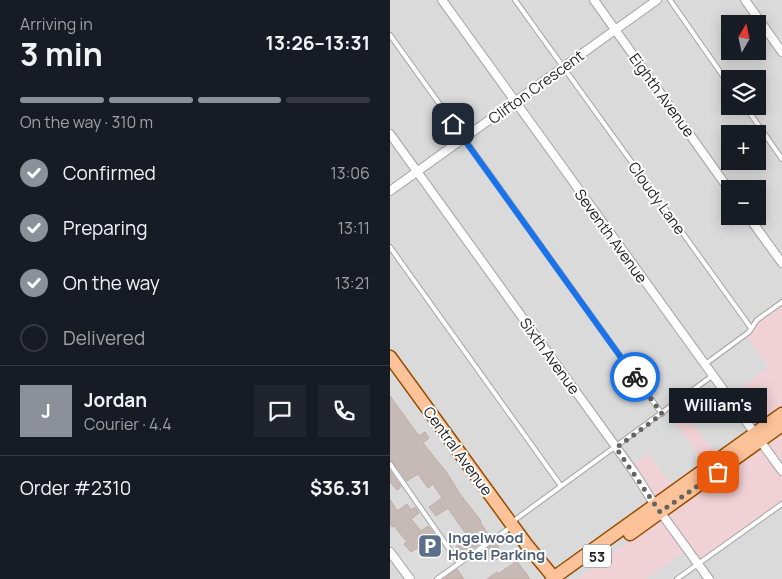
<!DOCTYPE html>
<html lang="en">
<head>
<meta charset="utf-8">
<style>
	body { margin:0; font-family:Manrope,sans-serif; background:#20242c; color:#f1f3f6; height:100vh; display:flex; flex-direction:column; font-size:19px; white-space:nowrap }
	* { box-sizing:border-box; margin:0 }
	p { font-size:16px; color:#9ea1a6 }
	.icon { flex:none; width:28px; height:28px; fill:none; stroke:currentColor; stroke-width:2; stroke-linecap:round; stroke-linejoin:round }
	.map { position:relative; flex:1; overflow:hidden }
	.drawer { display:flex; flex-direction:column; background:#171b24; width:390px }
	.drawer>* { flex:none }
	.needle { width:32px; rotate:9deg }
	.buttons { position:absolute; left:331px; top:15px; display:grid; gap:10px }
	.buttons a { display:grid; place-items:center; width:45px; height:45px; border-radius:0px; background:#171b24; box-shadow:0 2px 12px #0003; font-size:25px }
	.pin { position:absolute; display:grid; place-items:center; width:42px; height:42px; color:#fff; margin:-21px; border-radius:10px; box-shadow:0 2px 8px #0006 }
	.courier { position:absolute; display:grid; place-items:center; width:50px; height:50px; margin:-25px; border:4px solid #1a73e8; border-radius:50%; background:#fff; color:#222; box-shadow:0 1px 6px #0007 }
	.bubble { position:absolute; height:35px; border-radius:0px; background:#171b24; box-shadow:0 2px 12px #0003; font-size:16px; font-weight:700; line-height:35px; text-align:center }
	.headline em { font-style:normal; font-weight:700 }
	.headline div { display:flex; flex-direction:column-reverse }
	.headline { display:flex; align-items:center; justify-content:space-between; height:85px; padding:0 20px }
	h1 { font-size:32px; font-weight:700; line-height:38px }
	.bar { display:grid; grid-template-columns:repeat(4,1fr); gap:8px 5px; align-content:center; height:60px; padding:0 20px }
	.bar i { height:6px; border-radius:4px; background:#363941 }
	.bar .selected { background:#8c9099 }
	.bar p { grid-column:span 4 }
	.line { display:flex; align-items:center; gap:12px; padding:0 20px; border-top:1px solid #363941 }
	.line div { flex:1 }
	.round { display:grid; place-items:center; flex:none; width:52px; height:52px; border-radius:0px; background:#20242c }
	ol { padding:0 20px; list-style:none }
	li { display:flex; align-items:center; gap:15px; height:55px }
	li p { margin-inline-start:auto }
	li .icon { padding:5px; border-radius:50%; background:#8c9099; color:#fff; stroke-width:4 }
	li:last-child { color:#9ea1a6 }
	li i { width:28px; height:28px; border:2px solid #363941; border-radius:50% }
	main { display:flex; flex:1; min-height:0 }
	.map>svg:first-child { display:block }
	.residential { fill:#dbdada; fill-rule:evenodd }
	.commercial { fill:#f0d1d5 }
	.parking { fill:#ddd }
	.building { fill:#c6bab6; stroke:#c0aca5 }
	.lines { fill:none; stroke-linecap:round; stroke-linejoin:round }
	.service-casing { stroke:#a4a4a4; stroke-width:6 }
	.minor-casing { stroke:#a4a4a4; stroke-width:10 }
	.primary-casing { stroke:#964d00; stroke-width:15 }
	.service { stroke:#fff; stroke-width:4 }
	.minor { stroke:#fff; stroke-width:8 }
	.primary { stroke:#fcc299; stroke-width:12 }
	.done { stroke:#666462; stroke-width:5; stroke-dasharray:0 9 }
	.route { stroke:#1a73e8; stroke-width:6 }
	.labels { text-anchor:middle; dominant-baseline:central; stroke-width:4; stroke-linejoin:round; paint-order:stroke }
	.shield { fill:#fff; stroke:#616161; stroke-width:1 }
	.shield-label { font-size:14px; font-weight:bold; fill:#1d1d1d }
	.street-label { font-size:15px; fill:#1d1d1d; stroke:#fff }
	.service-label { font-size:15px; font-weight:bold; fill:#4e5e75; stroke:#fff; text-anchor:start }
</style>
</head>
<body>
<main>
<section class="drawer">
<div class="headline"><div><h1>3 min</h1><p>Arriving in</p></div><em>13:26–13:31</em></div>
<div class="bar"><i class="selected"></i><i class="selected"></i><i class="selected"></i><i></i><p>On the way · 310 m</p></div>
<ol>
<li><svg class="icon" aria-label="check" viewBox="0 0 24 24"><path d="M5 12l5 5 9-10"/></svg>Confirmed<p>13:06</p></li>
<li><svg class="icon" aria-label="check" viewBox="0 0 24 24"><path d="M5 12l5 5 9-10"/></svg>Preparing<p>13:11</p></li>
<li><svg class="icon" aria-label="check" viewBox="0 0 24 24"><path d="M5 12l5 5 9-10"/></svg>On the way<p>13:21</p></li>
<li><i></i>Delivered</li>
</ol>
<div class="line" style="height:90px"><b class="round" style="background:#8c9099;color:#fff">J</b><div><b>Jordan</b><p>Courier · 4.4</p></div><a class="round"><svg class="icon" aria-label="chat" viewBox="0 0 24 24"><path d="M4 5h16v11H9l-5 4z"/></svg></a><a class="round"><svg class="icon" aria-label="phone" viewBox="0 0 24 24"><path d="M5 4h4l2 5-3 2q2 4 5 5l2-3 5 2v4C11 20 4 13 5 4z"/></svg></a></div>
<div class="line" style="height:65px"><div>Order #2310</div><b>$36.31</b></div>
</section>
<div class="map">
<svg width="392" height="579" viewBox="0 0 392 579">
	<rect width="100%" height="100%" fill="#eee9e3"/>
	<path class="residential" d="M0,0H392V579H0ZM340,24H368V51H340ZM340,79H368V106H340ZM340,134H368V161H340ZM340,189H368V216H340Z"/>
	<path class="commercial" d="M392,302V407L361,429L338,398L379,367L355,335L367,320Z
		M287,402L326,454L314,462L276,410Z
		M392,432V504L308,564L298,549L256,579H187Z
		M258,454L282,486L263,502L240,467Z"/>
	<path class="parking" d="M45,534L67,565L47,579H25L10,558Z"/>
	<path class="building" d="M0,396L29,436L35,432L39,438L33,443L57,473L70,494L91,521L90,522L100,537L73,555L66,545L78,537L58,508L46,516L39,507L52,498L43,484L38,488L28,474L17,481L3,462L0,460Z
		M0,471L11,487L7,490L0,482Z
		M0,499L7,511L17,504L21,510L25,507L29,513L21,519L31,531L38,526L47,538L29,551L27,548L21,552L14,544L17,542L4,526L2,527L0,523Z
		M106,543L113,555L103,562L94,550Z
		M127,561L140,579H97L107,572L108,574Z
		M67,569L74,579H54Z"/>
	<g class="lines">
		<defs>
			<path id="service" d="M125,0L361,328
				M280,0L340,86
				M0,35L272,414
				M355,106L392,159
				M0,247L171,486
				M314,365L359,332L367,320L392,302
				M0,464L69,563
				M122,522L322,376
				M47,579L121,527
				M287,579L392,504"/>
			<path id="minor" d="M52,0L392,471
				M204,0L340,191
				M355,0L392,52
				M0,134L244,472L263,502L319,579
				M0,191L267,0
				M358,216L392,263
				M0,552L20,579"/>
			<path id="primary" d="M0,357L136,544L165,579
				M240,534L392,425
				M162,579L392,414"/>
		</defs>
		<use href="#service" class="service-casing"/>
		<use href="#minor" class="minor-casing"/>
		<use href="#primary" class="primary-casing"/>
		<use href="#service" class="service"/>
		<use href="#minor" class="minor"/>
		<use href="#primary" class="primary"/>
	</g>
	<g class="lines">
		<path class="done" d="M245,377L272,414L226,448L270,512L328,472"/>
		<path class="route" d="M63,124L245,377"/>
	</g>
	<defs>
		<symbol id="parking-square" viewBox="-11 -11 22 22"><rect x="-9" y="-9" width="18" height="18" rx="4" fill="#5c6f8a" stroke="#fff"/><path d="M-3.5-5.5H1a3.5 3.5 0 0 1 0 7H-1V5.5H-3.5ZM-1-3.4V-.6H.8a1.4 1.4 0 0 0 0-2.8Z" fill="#fff"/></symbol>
	</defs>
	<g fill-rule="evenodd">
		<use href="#parking-square" x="26" y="532" width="28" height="28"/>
	</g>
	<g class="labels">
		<rect class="shield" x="193" y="544.5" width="28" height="23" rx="4"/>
		<g class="shield-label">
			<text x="207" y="556">53</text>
		</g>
		<g class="street-label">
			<text transform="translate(146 87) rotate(-36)">Clifton Crescent</text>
			<text transform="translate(272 95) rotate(54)">Eighth Avenue</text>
			<text transform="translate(267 198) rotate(54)">Cloudy Lane</text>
			<text transform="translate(221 236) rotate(54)">Seventh Avenue</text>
			<text transform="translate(160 356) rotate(54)">Sixth Avenue</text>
			<text transform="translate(68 451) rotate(54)">Central Avenue</text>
		</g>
		<g class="service-label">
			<text x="58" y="537">Ingelwood<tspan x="58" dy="17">Hotel Parking</tspan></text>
		</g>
	</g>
</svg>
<div class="buttons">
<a><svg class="needle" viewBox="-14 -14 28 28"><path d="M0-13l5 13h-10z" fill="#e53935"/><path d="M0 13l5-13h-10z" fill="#9ea1a6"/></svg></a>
<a><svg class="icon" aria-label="layers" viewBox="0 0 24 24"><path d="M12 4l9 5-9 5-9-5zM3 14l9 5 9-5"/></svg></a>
<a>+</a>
<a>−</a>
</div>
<div class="pin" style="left:328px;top:472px;background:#ea580c"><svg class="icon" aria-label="bag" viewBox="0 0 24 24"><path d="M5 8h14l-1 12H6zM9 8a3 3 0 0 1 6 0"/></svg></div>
<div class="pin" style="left:63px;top:124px;background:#1f2937"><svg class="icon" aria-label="home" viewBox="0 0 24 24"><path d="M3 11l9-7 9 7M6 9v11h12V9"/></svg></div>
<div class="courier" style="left:245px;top:377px"><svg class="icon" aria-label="bike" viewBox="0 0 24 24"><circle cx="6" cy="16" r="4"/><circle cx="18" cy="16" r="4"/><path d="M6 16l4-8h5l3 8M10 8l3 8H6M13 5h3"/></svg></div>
<div class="bubble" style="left:279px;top:388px;width:98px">William's</div>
</div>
</main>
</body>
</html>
